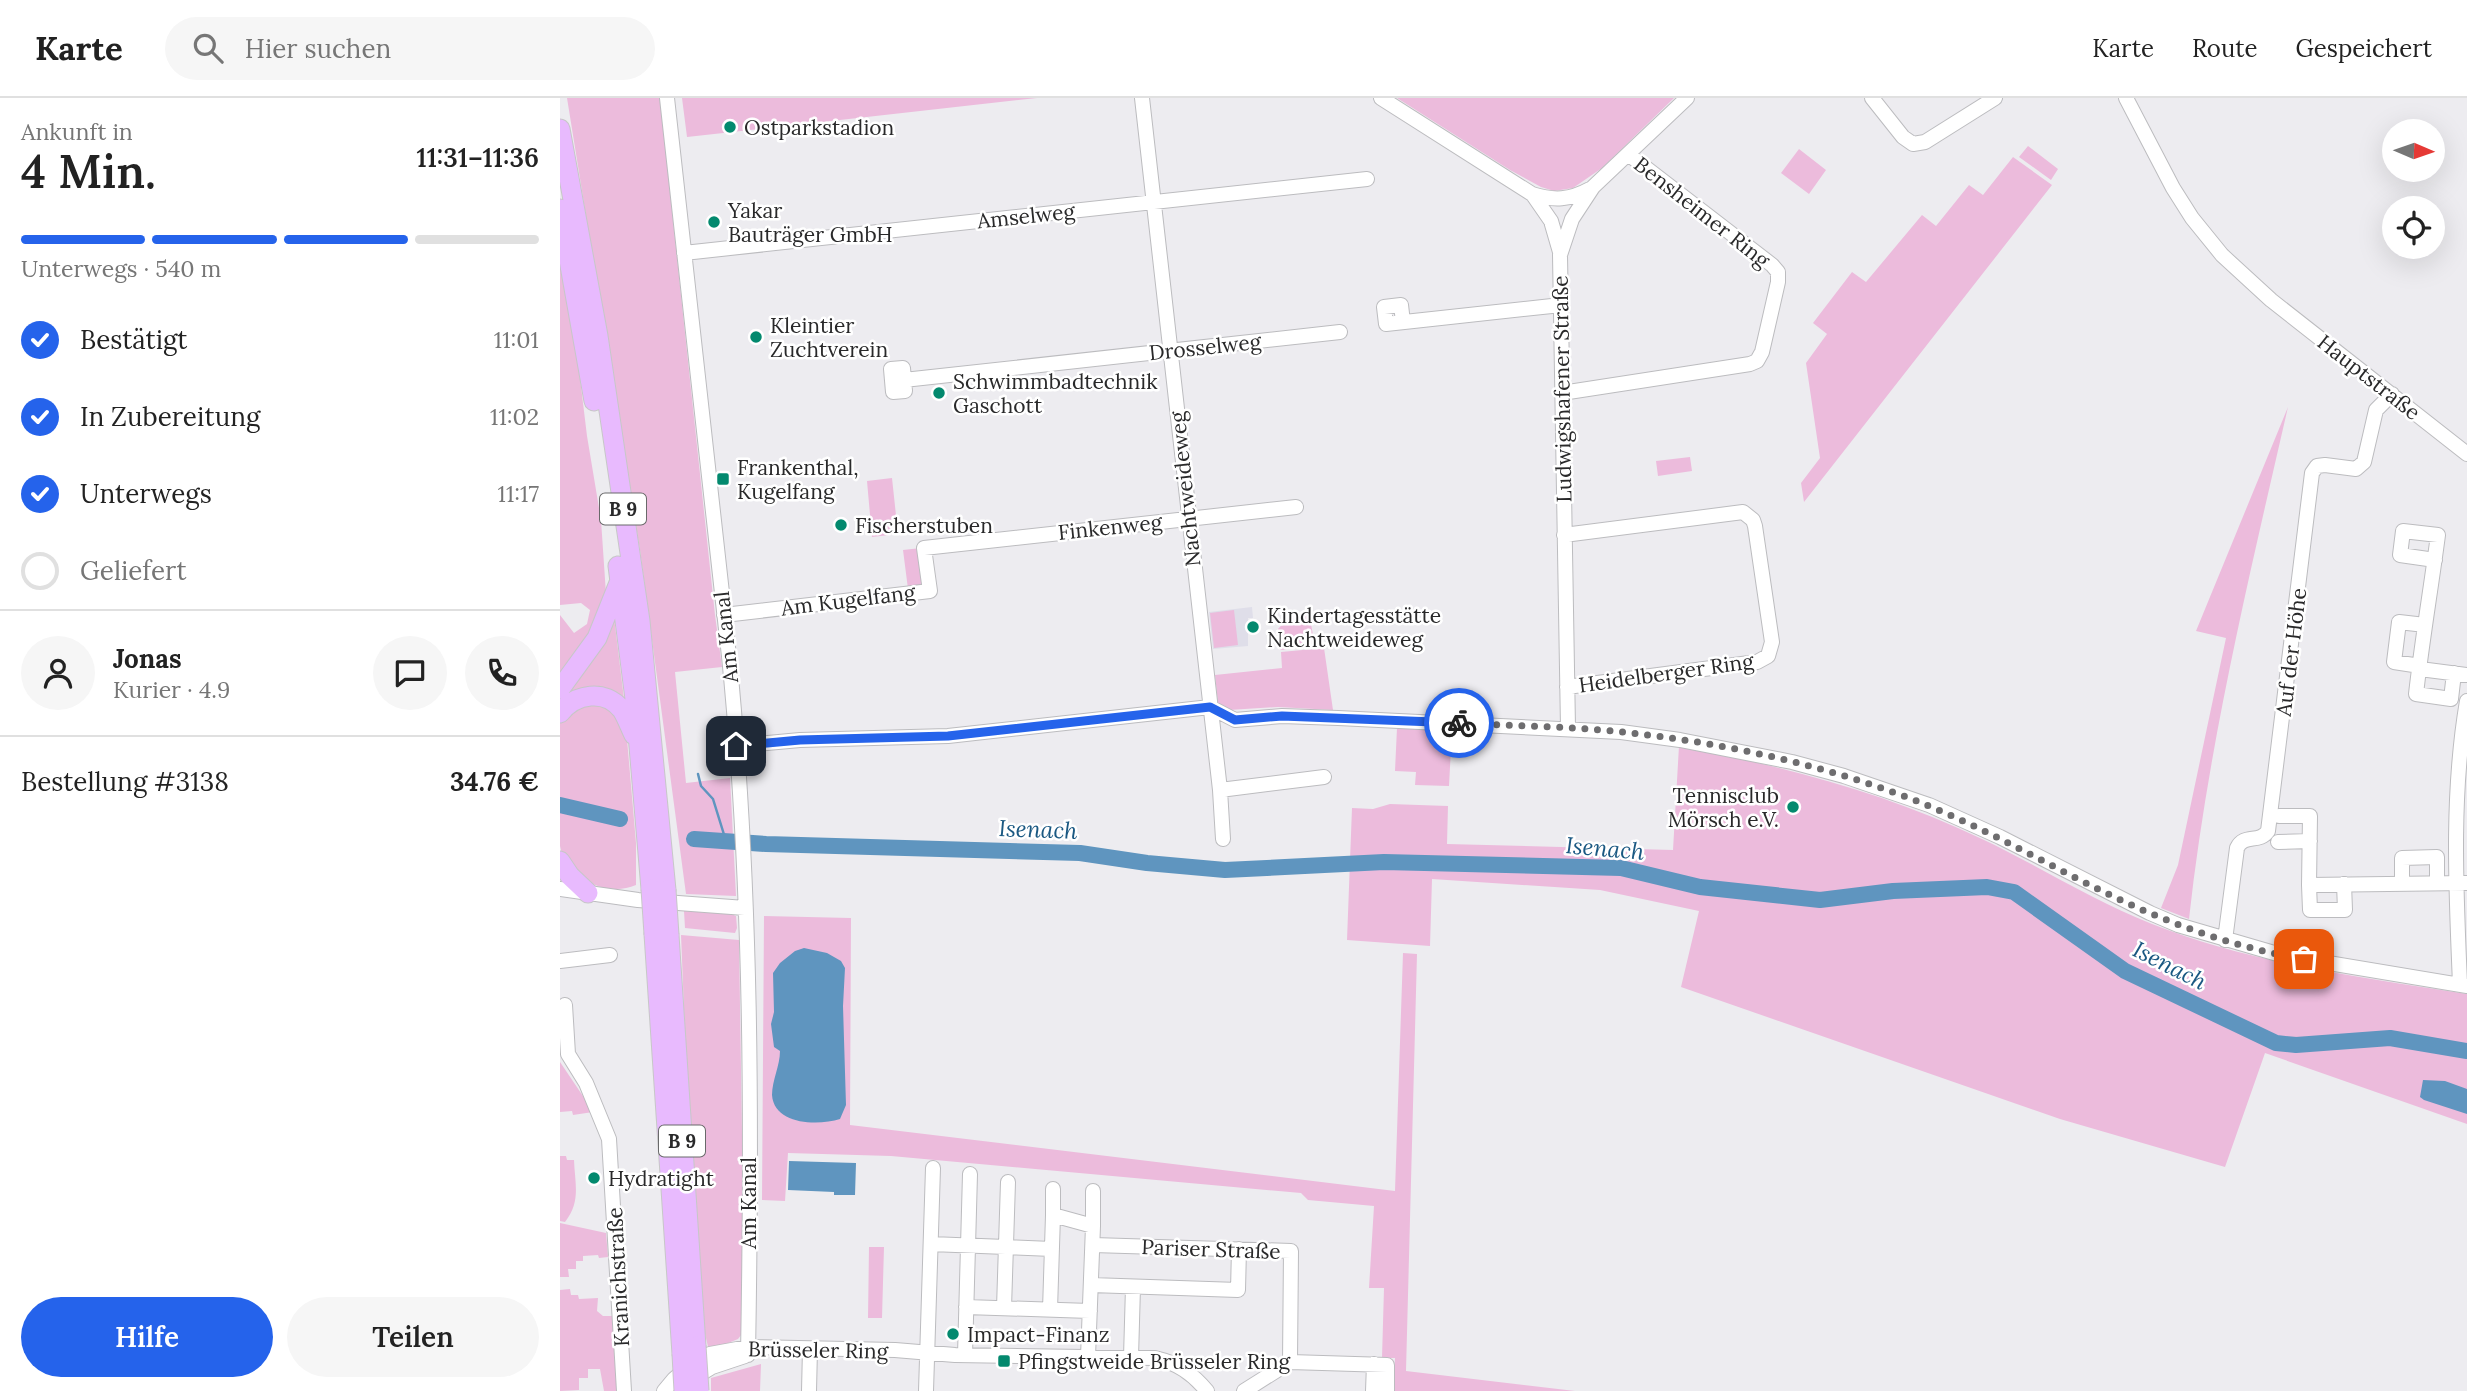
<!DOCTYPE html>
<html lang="de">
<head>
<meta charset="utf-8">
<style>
	body { margin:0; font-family:Lora,serif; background:#f6f6f6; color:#222; height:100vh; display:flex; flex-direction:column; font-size:26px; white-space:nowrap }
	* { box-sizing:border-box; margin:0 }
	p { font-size:23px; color:#767676 }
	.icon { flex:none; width:38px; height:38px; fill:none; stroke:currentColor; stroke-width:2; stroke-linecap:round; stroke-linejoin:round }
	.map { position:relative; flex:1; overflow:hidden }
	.side { display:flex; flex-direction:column; background:#fff; width:560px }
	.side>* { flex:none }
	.needle { width:46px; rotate:92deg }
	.controls { position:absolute; left:1822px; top:21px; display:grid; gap:14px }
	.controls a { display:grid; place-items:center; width:63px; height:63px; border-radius:50%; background:#fff; box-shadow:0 7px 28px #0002; font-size:35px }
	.pin { position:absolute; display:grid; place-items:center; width:60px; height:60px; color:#fff; margin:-30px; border-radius:14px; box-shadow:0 4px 10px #0006 }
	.courier { position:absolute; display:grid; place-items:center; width:70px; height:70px; margin:-35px; border:5px solid #2563eb; border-radius:50%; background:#fff; color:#222; box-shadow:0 2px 9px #0007 }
	.head em { font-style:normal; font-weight:600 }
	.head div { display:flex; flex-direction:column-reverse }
	.head { display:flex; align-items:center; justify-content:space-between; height:119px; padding:0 21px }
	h1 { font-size:46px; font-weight:600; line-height:52px }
	.bar { display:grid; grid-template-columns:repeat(4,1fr); gap:10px 7px; align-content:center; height:84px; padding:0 21px }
	.bar i { height:9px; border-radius:5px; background:#e0e0e0 }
	.bar .current { background:#2563eb }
	.bar p { grid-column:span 4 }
	.line { display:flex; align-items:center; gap:18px; padding:0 21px; border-top:2px solid #e0e0e0 }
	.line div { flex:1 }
	.round { display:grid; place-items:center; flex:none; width:74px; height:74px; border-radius:37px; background:#f6f6f6 }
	ol { padding:0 21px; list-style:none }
	li { display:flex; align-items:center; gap:21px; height:77px }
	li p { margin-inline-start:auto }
	li .icon { padding:7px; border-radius:50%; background:#2563eb; color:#fff; stroke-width:4 }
	li:last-child { color:#767676 }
	li i { width:38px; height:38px; border:4px solid #e0e0e0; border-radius:50% }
	.button { display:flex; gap:14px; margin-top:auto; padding:14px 21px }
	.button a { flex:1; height:80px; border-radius:42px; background:#2563eb; color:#fff; font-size:28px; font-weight:600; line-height:80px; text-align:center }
	.button a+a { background:#f6f6f6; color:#222 }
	header { display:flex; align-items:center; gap:42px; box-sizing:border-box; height:98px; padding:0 35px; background:#fff; border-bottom:2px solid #e0e0e0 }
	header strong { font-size:33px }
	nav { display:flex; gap:38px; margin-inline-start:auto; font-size:24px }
	.search { width:490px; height:63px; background:#f6f6f6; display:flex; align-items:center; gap:18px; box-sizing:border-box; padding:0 24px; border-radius:38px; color:#767676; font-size:26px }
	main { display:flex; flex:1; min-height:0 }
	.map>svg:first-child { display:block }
	.built { fill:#dfdee9 }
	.green { fill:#ecbbdc }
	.water { fill:#5f95bf }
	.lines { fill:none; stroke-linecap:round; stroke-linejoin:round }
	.stream { stroke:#5f95bf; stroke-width:2.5 }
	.river { stroke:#5f95bf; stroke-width:16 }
	.minor-casing { stroke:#bcbcbf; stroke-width:16 }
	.highway-casing { stroke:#c7c7c8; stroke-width:21 }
	.minor { stroke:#fff; stroke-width:14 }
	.highway { stroke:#e8bafe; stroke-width:19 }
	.highway-bridge-casing { stroke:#c7c7c8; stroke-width:21; stroke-linecap:butt }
	.highway-bridge { stroke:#e8bafe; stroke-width:19 }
	.done { stroke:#6e6d6f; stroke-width:7; stroke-dasharray:0 12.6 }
	.route { stroke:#2563eb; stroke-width:9 }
	.poi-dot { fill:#03896e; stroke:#fff; stroke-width:2.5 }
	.labels { text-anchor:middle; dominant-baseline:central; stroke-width:5; stroke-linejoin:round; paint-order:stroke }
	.shield { fill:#fff; stroke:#69696a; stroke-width:2 }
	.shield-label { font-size:19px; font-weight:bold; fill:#29292a }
	.poi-label { font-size:21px; fill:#29292a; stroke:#fff; text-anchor:start }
	.street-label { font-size:21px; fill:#29292a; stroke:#fff }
	.water-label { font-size:23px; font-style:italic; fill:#1a5882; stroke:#fff }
</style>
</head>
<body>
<header>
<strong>Karte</strong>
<div class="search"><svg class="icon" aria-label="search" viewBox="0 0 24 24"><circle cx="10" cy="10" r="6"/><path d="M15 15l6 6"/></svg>Hier suchen</div>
<nav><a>Karte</a><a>Route</a><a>Gespeichert</a></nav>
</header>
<main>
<section class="side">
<div class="head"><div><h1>4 Min.</h1><p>Ankunft in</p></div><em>11:31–11:36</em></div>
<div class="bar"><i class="current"></i><i class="current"></i><i class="current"></i><i></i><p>Unterwegs · 540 m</p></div>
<ol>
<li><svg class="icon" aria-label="check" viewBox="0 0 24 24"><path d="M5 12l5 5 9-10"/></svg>Bestätigt<p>11:01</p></li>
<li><svg class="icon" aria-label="check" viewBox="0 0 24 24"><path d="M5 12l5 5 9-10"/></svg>In Zubereitung<p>11:02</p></li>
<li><svg class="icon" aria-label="check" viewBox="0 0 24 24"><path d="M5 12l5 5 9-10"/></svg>Unterwegs<p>11:17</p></li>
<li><i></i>Geliefert</li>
</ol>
<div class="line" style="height:126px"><a class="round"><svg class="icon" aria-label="person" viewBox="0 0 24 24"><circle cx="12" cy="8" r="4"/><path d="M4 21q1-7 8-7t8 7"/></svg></a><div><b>Jonas</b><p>Kurier · 4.9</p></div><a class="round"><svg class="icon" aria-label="chat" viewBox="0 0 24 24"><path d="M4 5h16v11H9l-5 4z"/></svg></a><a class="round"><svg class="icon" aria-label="phone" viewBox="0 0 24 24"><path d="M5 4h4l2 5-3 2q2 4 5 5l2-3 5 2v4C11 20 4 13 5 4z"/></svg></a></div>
<div class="line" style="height:91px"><div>Bestellung #3138</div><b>34.76 €</b></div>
<div class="button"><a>Hilfe</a><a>Teilen</a></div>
</section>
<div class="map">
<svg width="1907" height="1293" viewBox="0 0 1907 1293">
	<rect width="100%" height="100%" fill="#edecf0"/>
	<path class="built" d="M692,509L693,520H688V548L653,551L649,514Z"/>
	<path class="green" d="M7,0H100L155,517L162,569L115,574L126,685L170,680L176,798L126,796L80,452Z
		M122,0H477L127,39Z
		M837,0H1114L1042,70L1013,90L994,93L981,89L950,72Z
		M1468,48L1498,71L1491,82L1459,59Z
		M1239,51L1266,72L1249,96L1221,75Z
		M1453,59L1492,87L1244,404L1241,385L1260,360L1246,265L1267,236L1253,225L1292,174L1306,184L1362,117L1376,128L1409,87L1423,97Z
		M0,153L15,239L27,338L41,422L46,496L40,519L0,579V517L14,535L27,526L30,512L21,505L0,507Z
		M1728,309C1689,479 1648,648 1629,821L1601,810L1618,767L1666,540L1636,533Z
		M1130,359L1132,373L1098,378L1096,363Z
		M332,380L338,436L312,439L307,383Z
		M361,450L365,489L348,491L343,452Z
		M53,511L65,609L49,596L0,609V600Z
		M674,512L678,547L654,550L650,515Z
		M749,515L755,548L720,552L718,531L731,517Z
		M764,550L773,612L718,609L669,612L658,605L655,577L722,570L721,554Z
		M48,606L67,641L76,745V787C46,800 6,780 0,748V624L9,610Z
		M837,630L892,632L889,688L855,687L856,674L835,673Z
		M1119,648C1225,669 1324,694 1422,741C1479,768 1533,803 1592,826C1693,866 1801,879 1907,896V1026L1705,955L1665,1069L1500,1021L1121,889L1139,813L1040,792L872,781L870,848L787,842L792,710L813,711L830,706L888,708L887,746L1113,752Z
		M124,813L171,816L176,818L177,830L175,835L125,830Z
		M204,818L291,820L290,1027L835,1093L843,855L857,856L846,1273L1015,1293H834L835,1260H822L824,1190H809L814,1108L748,1102L741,1095L331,1058L228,1055L225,1103L202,1102Z
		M121,837L179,842L185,1232L178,1241L149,1253L143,1227L128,1010Z
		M0,964L29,1007L33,1014L13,1017L12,1013L0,1014Z
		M0,1058H6L7,1062H14C15,1087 21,1103 5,1124L0,1123Z
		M0,1125L46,1135L48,1159L39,1160L38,1157L23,1158V1163H16V1171H8L9,1179H0Z
		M309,1149H324L322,1220H308Z
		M0,1187V1192L10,1191L11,1197H18L19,1201L38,1200L37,1213L43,1218H52L57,1293H44L40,1271H28V1280H19V1292L0,1293Z
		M201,1266L200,1293H151V1280Z"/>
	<path class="water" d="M244,850L267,855L281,863L285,870L283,908L286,1007L280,1021C258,1028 214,1027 212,997C212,982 220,968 220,953L214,949L211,926L214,914L213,875L220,865L235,853Z
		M1863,982L1885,983L1907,991V1016L1864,1002L1860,999Z
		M229,1063L296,1065L295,1097H274V1094L228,1092Z"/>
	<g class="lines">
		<path class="stream" d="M138,676L141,688L153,701L166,743"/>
		<path class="river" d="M0,707L60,721
			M134,741L206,746L520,755L587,765L665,772L824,764L1061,770L1140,789L1260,802L1333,793L1427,789L1454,794L1565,873L1716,945L1736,947L1830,940L1907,953"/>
		<defs>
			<path id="minor" d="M107,0L169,558C192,790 192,1025 188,1257
				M582,0L660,692L663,741
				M821,0L972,96C994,103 1010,102 1030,91
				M1312,0L1343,39L1353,46L1365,44L1435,0
				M1566,0L1613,90L1632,120L1662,157L1711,202L1907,356
				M973,97L991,123L1000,154
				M124,155L807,81
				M843,224L841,207L824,209L826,226L1001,207
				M344,282L345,293L333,294L331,271L343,270L344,282L780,234
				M1002,295L1190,266L1197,263L1202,254L1218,184V174L1212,167L1068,56
				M1004,437L1183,414L1193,422L1195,428L1212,544L1208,558L1197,564L1007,589
				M1875,462L1840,457L1843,433L1878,437C1871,490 1862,543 1856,596L1891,601L1894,575
				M164,517L370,493L364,450L736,409
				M1860,568L1834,564L1839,524L1865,527
				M1860,571L1907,577
				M1008,630L1000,157L1012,121L1033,89L1127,0
				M176,648L240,642L388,638L650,609L675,622L722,618L778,620L1061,634L1120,642L1232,664L1284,678L1369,707L1440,739L1590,815L1618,827L1721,857L1907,888
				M660,692L764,679
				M1719,718H1750L1749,787L1907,785
				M1718,744L1750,743
				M1842,786V760L1877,759V785
				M1749,787L1750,812H1785L1784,786
				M0,791L78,802L185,810
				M1665,842L1677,750C1684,735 1699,746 1708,733L1752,375L1757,368L1765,367L1796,371L1804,364L1816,312L1832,296
				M0,863L50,857
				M1900,886C1896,791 1891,697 1907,603
				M5,907L8,956L26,985L49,1041L64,1293
				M493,1091V1117L533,1128V1093
				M371,1146L492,1151
				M533,1147L731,1153L730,1264L684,1293
				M531,1187L678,1192L679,1151
				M406,1209L530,1213
				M444,1210L448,1084
				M490,1212L493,1117
				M405,1257L410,1076
				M528,1259L533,1128
				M571,1259L573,1189
				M730,1264L827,1267V1293
				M134,1280L152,1269L185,1258
				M104,1293L114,1281L134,1264L150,1256L188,1249L335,1252L395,1257L595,1260C617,1265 632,1275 647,1293
				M249,1293L250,1251
				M366,1293L373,1070
				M813,1293L814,1266"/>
			<path id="highway" d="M0,31L38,238L80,523L106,792
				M0,111L34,303
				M58,468L75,601L91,791
				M0,591L37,540L59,485
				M0,615C15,596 45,590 62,612C67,620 70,629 74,637
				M0,763L10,778L28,795
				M94,836L122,1256
				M109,837L136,1248"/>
		</defs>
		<use href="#minor" class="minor-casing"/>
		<use href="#highway" class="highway-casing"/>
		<use href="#minor" class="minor"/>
		<use href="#highway" class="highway"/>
		<defs>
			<path id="highway-bridge" d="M91,791L94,836
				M106,792L109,837
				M136,1248L139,1293
				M122,1256L124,1293"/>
		</defs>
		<use href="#highway-bridge" class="highway-bridge-casing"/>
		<use href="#highway-bridge" class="highway-bridge"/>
	</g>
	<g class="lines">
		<path class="done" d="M899,625C953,628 1008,628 1062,634C1166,645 1272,668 1369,708C1454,743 1532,794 1617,826C1658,842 1701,854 1744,861"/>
		<path class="route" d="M176,648L240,642L388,638L650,609L675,622L722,618L899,625"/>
	</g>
	<g class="poi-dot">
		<circle cx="170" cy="29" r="7"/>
		<circle cx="154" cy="124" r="7"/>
		<circle cx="196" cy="239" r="7"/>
		<circle cx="379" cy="295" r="7"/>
		<rect x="156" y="374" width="14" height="14" rx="3.5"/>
		<circle cx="281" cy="427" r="7"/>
		<circle cx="693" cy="529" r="7"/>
		<circle cx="1233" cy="709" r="7"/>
		<circle cx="34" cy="1080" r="7"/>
		<circle cx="393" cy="1236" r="7"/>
		<rect x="437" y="1256" width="14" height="14" rx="3.5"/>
	</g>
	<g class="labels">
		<g class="shield">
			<rect x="40" y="395.5" width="46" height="31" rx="5"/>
			<rect x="99" y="1027.5" width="46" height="31" rx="5"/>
		</g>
		<g class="shield-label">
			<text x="63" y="411">B 9</text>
			<text x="122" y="1043">B 9</text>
		</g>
		<g class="poi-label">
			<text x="184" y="29">Ostparkstadion</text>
			<text x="168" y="112">Yakar<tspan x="168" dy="24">Bauträger GmbH</tspan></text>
			<text x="210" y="227">Kleintier<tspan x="210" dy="24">Zuchtverein</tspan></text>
			<text x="393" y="283">Schwimmbadtechnik<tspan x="393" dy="24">Gaschott</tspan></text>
			<text x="177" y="369">Frankenthal,<tspan x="177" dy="24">Kugelfang</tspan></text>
			<text x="295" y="427">Fischerstuben</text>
			<text x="707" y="517">Kindertagesstätte<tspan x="707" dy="24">Nachtweideweg</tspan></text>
			<text x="1219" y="697" text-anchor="end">Tennisclub<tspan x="1219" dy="24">Mörsch e.V.</tspan></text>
			<text x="48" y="1080">Hydratight</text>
			<text x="407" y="1236">Impact-Finanz</text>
			<text x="458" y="1263">Pfingstweide Brüsseler Ring</text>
		</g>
		<g class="street-label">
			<text transform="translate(1142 114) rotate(38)">Bensheimer Ring</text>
			<text transform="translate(466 118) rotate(-6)">Amselweg</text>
			<text transform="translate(645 249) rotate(-6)">Drosselweg</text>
			<text transform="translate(1809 279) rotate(38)">Hauptstraße</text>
			<text transform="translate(1002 291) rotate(-91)">Ludwigshafener Straße</text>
			<text transform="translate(625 391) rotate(-96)">Nachtweideweg</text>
			<text transform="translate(550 429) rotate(-6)">Finkenweg</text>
			<text transform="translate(288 502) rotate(-7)">Am Kugelfang</text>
			<text transform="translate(166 539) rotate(-96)">Am Kanal</text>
			<text transform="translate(1731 554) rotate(-83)">Auf der Höhe</text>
			<text transform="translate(1106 575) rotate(-8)">Heidelberger Ring</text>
			<text transform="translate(188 1105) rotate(-90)">Am Kanal</text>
			<text transform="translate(651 1151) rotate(2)">Pariser Straße</text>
			<text transform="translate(58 1179) rotate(-93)">Kranichstraße</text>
			<text transform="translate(258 1252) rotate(1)">Brüsseler Ring</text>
		</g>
		<g class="water-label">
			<text transform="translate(478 731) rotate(2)">Isenach</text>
			<text transform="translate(1045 750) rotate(5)">Isenach</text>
			<text transform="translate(1610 867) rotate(27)">Isenach</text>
		</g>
	</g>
</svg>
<div class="controls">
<a><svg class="needle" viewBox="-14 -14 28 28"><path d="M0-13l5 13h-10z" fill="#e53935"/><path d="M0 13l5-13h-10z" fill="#767676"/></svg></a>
<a><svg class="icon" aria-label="locate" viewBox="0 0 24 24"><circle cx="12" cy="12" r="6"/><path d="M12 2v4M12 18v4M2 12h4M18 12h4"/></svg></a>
</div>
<div class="pin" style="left:1744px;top:861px;background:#ea580c"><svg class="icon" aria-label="bag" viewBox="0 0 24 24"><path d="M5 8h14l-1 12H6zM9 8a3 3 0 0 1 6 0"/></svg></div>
<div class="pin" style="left:176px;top:648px;background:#1f2937"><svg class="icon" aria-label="home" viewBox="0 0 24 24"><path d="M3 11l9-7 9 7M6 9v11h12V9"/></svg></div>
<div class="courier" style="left:899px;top:625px"><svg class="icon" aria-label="bike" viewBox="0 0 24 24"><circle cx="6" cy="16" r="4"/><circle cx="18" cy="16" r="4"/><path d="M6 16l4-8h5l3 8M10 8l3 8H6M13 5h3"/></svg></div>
</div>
</main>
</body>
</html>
